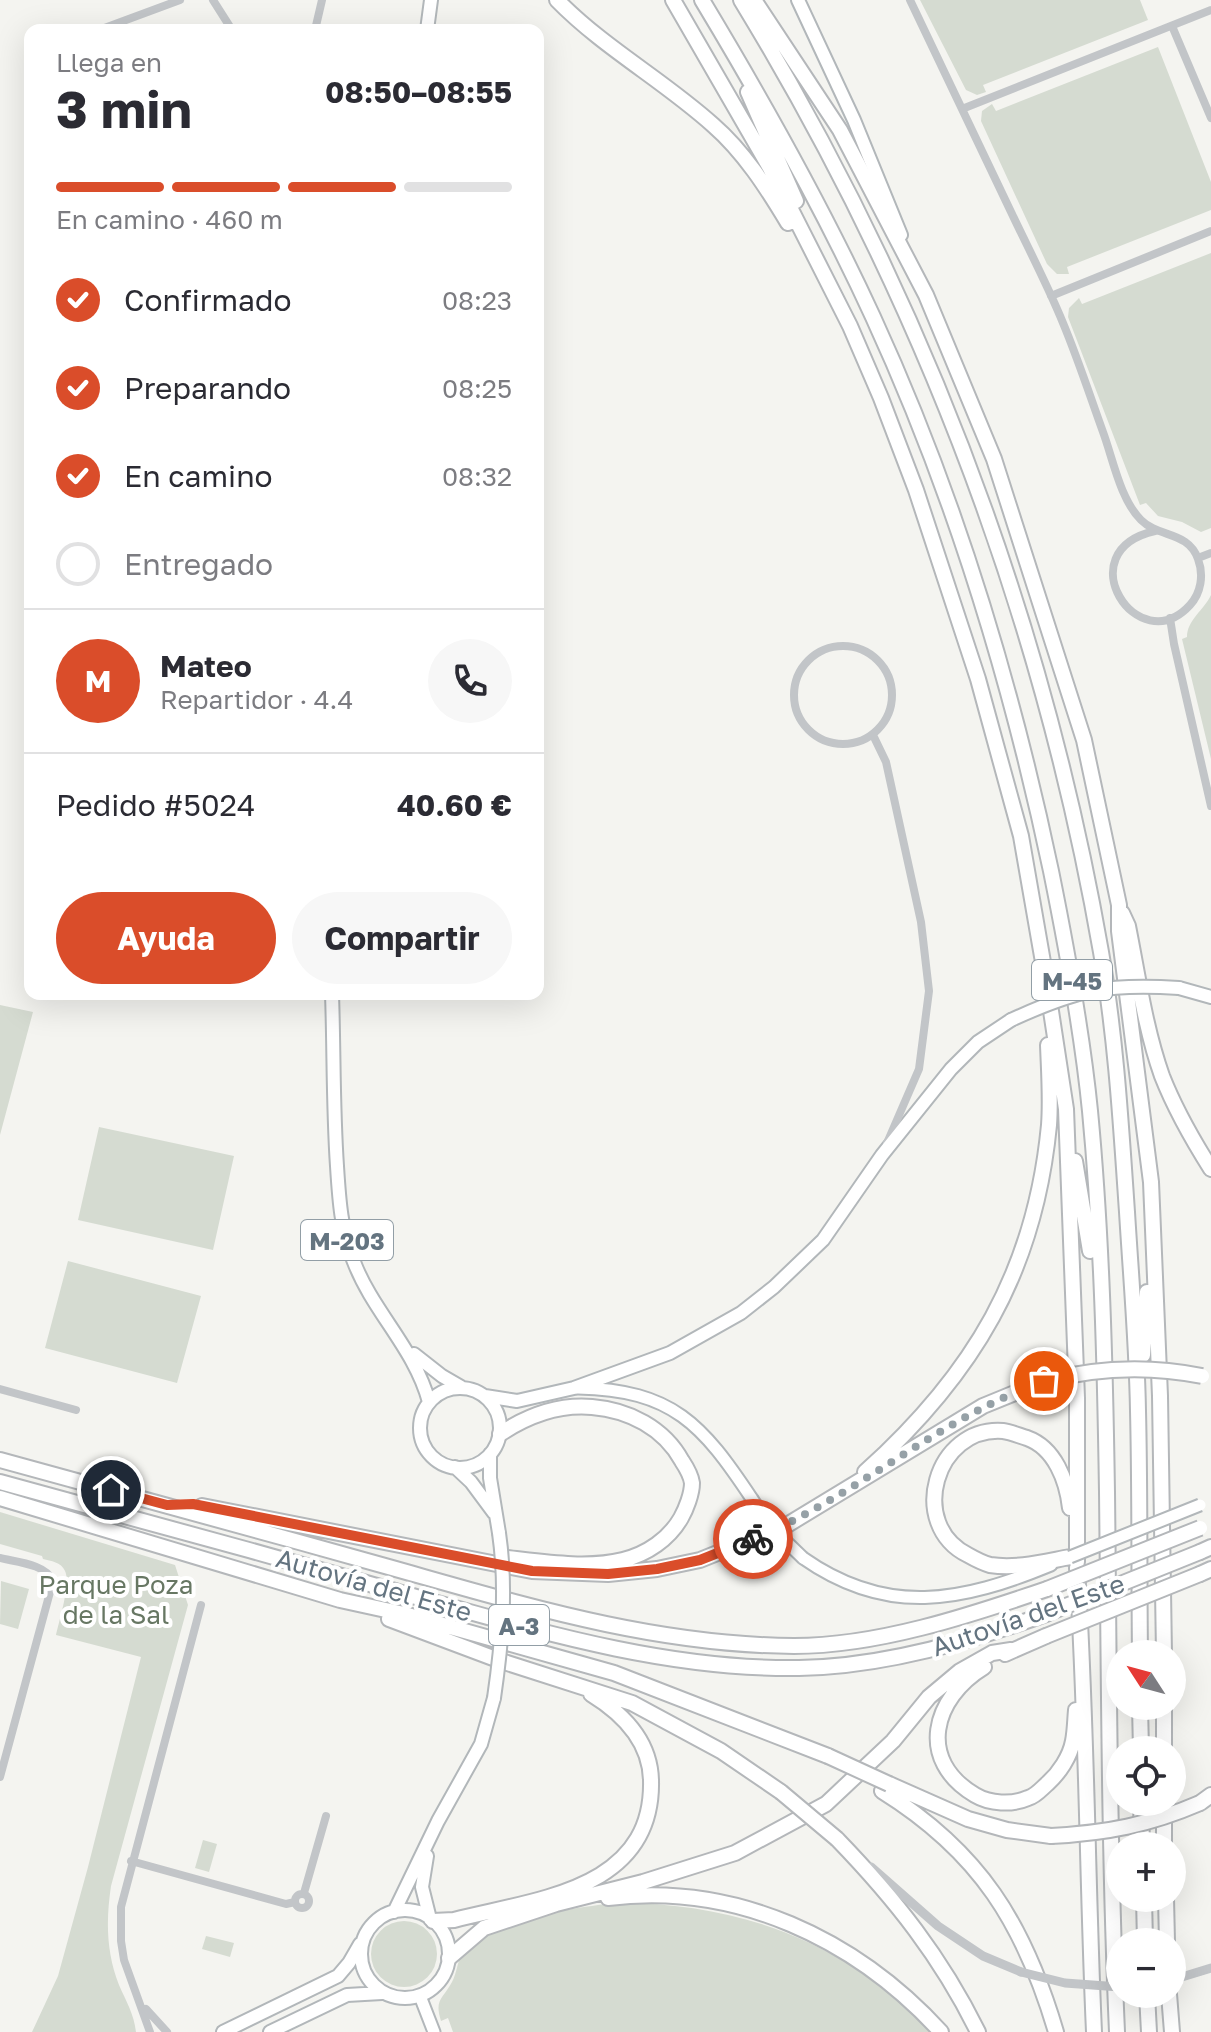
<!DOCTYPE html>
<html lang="es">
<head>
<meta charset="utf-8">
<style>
	body { margin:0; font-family:"Golos Text",sans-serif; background:#f7f7f7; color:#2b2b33; height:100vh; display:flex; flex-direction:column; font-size:30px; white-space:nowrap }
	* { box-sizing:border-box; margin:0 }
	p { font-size:26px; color:#7c7c81 }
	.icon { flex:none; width:44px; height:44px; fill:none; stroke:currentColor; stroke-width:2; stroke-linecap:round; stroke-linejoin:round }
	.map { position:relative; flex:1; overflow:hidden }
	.panel { position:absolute; left:24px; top:24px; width:520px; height:976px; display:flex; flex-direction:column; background:#fff; border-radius:16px; box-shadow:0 8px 32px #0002 }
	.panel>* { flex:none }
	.needle { width:52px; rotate:306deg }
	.controls { position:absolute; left:1106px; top:1640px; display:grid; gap:16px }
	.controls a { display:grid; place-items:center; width:80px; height:80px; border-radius:50%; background:#fff; box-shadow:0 8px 32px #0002; font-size:40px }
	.pin { position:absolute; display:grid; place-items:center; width:68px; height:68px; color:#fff; margin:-34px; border:4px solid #fff; border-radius:50%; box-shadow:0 2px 8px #0007 }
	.courier { position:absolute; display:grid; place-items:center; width:80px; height:80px; margin:-40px; border:6px solid #da4d2a; border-radius:50%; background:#fff; color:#222; box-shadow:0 2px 10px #0007 }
	.overview em { font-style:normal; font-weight:700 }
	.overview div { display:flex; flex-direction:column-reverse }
	.overview { display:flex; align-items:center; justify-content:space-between; height:136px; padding:0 32px }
	h1 { font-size:52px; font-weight:700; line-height:60px }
	.bar { display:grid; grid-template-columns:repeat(4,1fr); gap:12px 8px; align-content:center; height:96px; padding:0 32px }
	.bar i { height:10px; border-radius:6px; background:#e1e1e2 }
	.bar .active { background:#da4d2a }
	.bar p { grid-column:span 4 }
	.line { display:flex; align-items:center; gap:20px; padding:0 32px; border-top:2px solid #e1e1e2 }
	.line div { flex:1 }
	.round { display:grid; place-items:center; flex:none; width:84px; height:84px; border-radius:42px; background:#f7f7f7 }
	ol { padding:0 32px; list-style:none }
	li { display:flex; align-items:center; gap:24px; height:88px }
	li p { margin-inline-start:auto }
	li .icon { padding:8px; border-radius:50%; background:#da4d2a; color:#fff; stroke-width:4 }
	li:last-child { color:#7c7c81 }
	li i { width:44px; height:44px; border:4px solid #e1e1e2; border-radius:50% }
	.button { display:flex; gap:16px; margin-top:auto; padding:16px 32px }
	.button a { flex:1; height:92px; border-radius:48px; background:#da4d2a; color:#fff; font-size:32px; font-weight:700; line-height:92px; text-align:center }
	.button a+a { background:#f7f7f7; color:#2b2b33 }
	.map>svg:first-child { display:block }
	.green { fill:#d5dbd1 }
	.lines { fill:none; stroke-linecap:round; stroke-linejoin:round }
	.secondary-casing { stroke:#b2b7ba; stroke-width:15 }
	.primary-casing { stroke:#b2b7ba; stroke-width:16 }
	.motorway-casing { stroke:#b4b7ba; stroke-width:18 }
	.minor { stroke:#c2c5c8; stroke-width:8 }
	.tertiary { stroke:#c2c5c8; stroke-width:9 }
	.secondary { stroke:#fff; stroke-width:11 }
	.primary { stroke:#fff; stroke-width:12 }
	.motorway { stroke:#fff; stroke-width:14 }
	.secondary-bridge-casing { stroke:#b2b7ba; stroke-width:15; stroke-linecap:butt }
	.primary-bridge-casing { stroke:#b2b7ba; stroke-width:16; stroke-linecap:butt }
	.motorway-bridge-casing { stroke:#b4b7ba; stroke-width:18; stroke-linecap:butt }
	.tertiary-bridge { stroke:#c2c5c8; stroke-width:9 }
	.secondary-bridge { stroke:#fff; stroke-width:11 }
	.primary-bridge { stroke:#fff; stroke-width:12 }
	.motorway-bridge { stroke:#fff; stroke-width:14 }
	.done { stroke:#96a1a7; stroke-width:8; stroke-dasharray:0 14.4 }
	.route { stroke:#da4d2a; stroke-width:10 }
	.labels { text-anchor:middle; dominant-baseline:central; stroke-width:8; stroke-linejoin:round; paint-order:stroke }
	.shield { fill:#fff; stroke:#929ea6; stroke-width:2 }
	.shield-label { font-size:24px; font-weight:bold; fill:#647480 }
	.park-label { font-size:26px; fill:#677763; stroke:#fff }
	.street-label { font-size:26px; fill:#647480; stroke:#fff }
</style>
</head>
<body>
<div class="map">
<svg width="1211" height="2032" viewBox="0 0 1211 2032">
	<rect width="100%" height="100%" fill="#f4f4f0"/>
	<path class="green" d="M920,0H1140L1148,20L983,85L986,92L977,95L966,90Z
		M1158,47L1211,182V210L1067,267L1069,274H1057L1047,264L981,121L982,111L992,104L996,111Z
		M1211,253V528L1201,532L1182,522L1158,516L1146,503L1140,505L1068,317L1069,308L1079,298L1082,304Z
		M1211,595V759L1182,639L1187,637C1187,620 1204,610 1211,595Z
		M0,1005L33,1012L0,1135Z
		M99,1127L234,1156L213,1250L78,1220Z
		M68,1261L201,1296L177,1383L45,1348Z
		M0,1512L175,1565L188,1605L111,1886C106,1920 106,1952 119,1985C126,2001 134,2014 136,2032H32L58,1976L88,1867L141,1657L56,1635C59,1621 71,1583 65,1571C61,1562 51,1561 43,1559L42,1556L0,1544Z
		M1,1581L29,1589L18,1629L0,1624Z
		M203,1840L217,1844L209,1872L195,1868Z
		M614,1903C737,1902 846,1941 931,2032H453L448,2018L441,2021C434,1999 443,1999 452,1982C457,1973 457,1961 463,1953C485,1919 575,1908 614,1903Z
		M371 1954a33 33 0 1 1 66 0a33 33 0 1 1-66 0Z
		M206,1936L234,1943L230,1957L202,1949Z"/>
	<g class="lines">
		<defs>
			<path id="secondary" d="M578,1388C673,1390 702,1424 752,1499
				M803,1558C887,1617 961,1602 1051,1565
				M420,1996L434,2032"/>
			<path id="primary" d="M798,0L854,120L901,235
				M427,30L431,0
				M1179,988L1211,997
				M332,994C334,1051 333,1108 337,1166C339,1198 341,1232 354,1262C373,1312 415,1349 429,1402
				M414,1354L442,1376L461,1387
				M420 1428a40 40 0 1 1 80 0a40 40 0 1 1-80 0Z
				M485,1396L517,1401L574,1388L670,1353L741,1313L774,1287L823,1240L882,1155L951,1069L978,1042L1011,1020
				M490,1454V1478L499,1533
				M455,1467L471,1482L494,1513
				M427,1856L422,1887L430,1919
				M361 1954a44 44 0 1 1 88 0a44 44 0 1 1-88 0Z
				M394,1912L438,1821L481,1744L494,1698
				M223,2032L338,1976L349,1963L360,1944
				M270,2032L347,1995L382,1993"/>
			<path id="motorway" d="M557,0C604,48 663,80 713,125C744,152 767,188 788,223
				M673,0L770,168L850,326L881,398L916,490L978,679L1021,836L1047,985L1066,1109L1077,1398V1562
				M702,0C764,103 823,208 873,317C954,493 1011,681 1051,871C1067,950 1082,1030 1090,1111C1102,1237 1105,1365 1107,1492C1109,1672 1109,1852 1117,2032
				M741,0C920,294 1042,614 1101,952C1116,1038 1121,1125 1127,1212C1131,1278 1137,1345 1138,1411C1140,1492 1139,1573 1140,1654
				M754,0L840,130L926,295L994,459L1084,740L1119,905V931L1151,1182L1160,1396L1164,1654
				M748,92L796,201
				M1122,913L1128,926C1138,976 1145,1028 1162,1076C1175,1109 1192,1139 1211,1169
				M1075,1161L1090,1251
				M1143,1355L1147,1292
				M500,1434C527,1416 558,1404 592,1407C629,1410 664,1428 682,1461C686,1467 691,1476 692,1483C692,1494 686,1509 681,1518C669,1539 647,1554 623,1560C587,1569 543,1562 507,1558
				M0,1460C129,1495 257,1530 385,1566C521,1604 651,1645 794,1646C877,1646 968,1616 1047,1589
				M865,1472C973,1375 1035,1272 1049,1125C1051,1099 1049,1072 1048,1045
				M0,1482C130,1517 261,1553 391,1590C525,1627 659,1670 799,1668C882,1667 969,1642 1046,1614
				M0,1498L340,1600L404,1614L614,1673L828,1756
				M202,1506L532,1571L608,1574L657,1569L700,1560L787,1525L983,1406L1044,1381
				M1200,1552L1211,1547
				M1070,1557C1043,1562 1017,1569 990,1565C983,1563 975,1559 968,1555C907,1525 935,1426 1003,1431C1011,1432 1020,1436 1027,1438C1055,1448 1067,1481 1070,1508
				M1077,1568C1087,1722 1087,1877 1094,2032
				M1200,1574L1211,1569
				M389,1619L501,1661L632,1703L721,1751L781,1792
				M1005,1654L1046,1636
				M984,1667C933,1698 916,1760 975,1795C990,1804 1012,1805 1028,1798C1036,1796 1042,1788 1048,1783C1059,1773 1070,1757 1073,1741C1075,1731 1075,1721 1076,1710
				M1140,1706L1141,1750
				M1164,1706V1750
				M889,1784L968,1819L1007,1830L1051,1836
				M882,1791C980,1852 1024,1924 1056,2032
				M1141,1802L1142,1846
				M1164,1802V1846
				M1200,1803L1211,1795
				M837,1839C895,1899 941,1957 978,2032
				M608,1898C736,1882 856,1939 941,2032
				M1144,1898L1145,1942
				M1166,1898L1167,1942
				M433,1921L454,1920C535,1899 654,1891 651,1780C650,1741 622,1713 591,1694
				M449,1958L484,1928L556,1904L643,1882L735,1853L826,1804L893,1741L929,1697L960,1671L992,1653L1011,1650
				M1147,1994L1149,2032
				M1169,1994L1172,2032"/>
		</defs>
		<use href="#secondary" class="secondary-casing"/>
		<use href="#primary" class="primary-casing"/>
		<use href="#motorway" class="motorway-casing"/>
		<path class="minor" d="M213,0L232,30
			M910,0C944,71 978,142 1012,214C1029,250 1048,286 1063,323C1078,359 1090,396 1103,432C1113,459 1120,499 1141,520C1159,538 1188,531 1198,559C1204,575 1201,593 1190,605C1138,662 1066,551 1155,531
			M1172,26L1211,118
			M99,30L180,0
			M315,30L322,0
			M962,109L1211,10
			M1051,296L1211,231
			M1198,558L1211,553
			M1170,618L1174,644L1211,806
			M794 695a49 49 0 1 1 98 0a49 49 0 1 1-98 0Z
			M873,735L886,762L921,922L929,991L919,1069L887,1143
			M0,1389L76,1410
			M0,1558C16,1562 46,1564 53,1581L0,1777
			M131,1861L286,1904L295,1902
			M304,1893L326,1816
			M295 1901a7 7 0 1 1 14 0a7 7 0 1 1-14 0Z
			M146,2009L167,2032
			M150,2032L124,1960L121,1941V1907L201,1605"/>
		<path class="tertiary" d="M871,1867L938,1926L983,1956L1021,1972
			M1172,1980L1211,1968"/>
		<use href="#secondary" class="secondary"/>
		<use href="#primary" class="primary"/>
		<use href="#motorway" class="motorway"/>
		<defs>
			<path id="secondary-bridge" d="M752,1499L772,1528L803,1558
				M1070,1557L1200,1505"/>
			<path id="primary-bridge" d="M1011,1020C1076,990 1107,983 1179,988
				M494,1698C502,1643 507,1588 499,1533"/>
			<path id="motorway-bridge" d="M1044,1381C1098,1367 1148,1365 1202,1376
				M1047,1589L1200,1528
				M1046,1614L1200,1552
				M1046,1636L1200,1574
				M828,1756L889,1784
				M781,1792L837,1839
				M1051,1836C1107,1833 1149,1825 1200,1803"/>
		</defs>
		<use href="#secondary-bridge" class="secondary-bridge-casing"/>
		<use href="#primary-bridge" class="primary-bridge-casing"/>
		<use href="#motorway-bridge" class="motorway-bridge-casing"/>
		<path class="tertiary-bridge" d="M1021,1972L1065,1983L1120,1987"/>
		<use href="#secondary-bridge" class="secondary-bridge"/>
		<use href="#primary-bridge" class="primary-bridge"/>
		<use href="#motorway-bridge" class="motorway-bridge"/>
	</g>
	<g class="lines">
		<path class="done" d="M753,1539C856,1497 939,1418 1044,1381"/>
		<path class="route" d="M111,1490L167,1505L193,1504L532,1571L608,1574L657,1569L700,1560L753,1539"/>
	</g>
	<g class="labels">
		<g class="shield">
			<rect x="1032" y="960" width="80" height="40" rx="6"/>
			<rect x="301" y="1220" width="92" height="40" rx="6"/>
			<rect x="489" y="1605" width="60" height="40" rx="6"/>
		</g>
		<g class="shield-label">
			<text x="1072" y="980">M-45</text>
			<text x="347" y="1240">M-203</text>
			<text x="519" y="1625">A-3</text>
		</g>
		<g class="park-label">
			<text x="116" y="1584">Parque Poza<tspan x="116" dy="30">de la Sal</tspan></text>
		</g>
		<g class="street-label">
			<text transform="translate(374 1585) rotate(16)">Autovía del Este</text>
			<text transform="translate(1028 1615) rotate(-19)">Autovía del Este</text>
		</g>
	</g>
</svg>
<div class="controls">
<a><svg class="needle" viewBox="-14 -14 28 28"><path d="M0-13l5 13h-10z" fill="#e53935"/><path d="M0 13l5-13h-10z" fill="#7c7c81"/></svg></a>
<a><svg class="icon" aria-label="locate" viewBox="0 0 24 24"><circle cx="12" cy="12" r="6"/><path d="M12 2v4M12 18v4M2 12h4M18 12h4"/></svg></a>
<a>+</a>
<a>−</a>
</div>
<div class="pin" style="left:1044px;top:1381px;background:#ea580c"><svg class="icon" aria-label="bag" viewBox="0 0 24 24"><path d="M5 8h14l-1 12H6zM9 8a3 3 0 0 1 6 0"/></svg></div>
<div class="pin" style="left:111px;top:1490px;background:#1f2937"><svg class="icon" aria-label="home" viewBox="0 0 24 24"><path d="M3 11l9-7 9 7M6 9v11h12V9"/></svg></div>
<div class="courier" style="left:753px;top:1539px"><svg class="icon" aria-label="bike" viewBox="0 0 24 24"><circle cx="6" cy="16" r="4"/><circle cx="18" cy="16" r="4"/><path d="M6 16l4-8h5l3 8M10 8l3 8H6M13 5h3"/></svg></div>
<section class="panel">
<div class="overview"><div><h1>3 min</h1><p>Llega en</p></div><em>08:50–08:55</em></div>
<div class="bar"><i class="active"></i><i class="active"></i><i class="active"></i><i></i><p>En camino · 460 m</p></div>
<ol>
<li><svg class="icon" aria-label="check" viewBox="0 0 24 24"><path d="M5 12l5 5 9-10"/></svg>Confirmado<p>08:23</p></li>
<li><svg class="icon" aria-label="check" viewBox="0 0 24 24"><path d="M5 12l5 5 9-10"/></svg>Preparando<p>08:25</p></li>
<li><svg class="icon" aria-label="check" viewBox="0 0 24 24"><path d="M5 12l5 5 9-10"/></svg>En camino<p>08:32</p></li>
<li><i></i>Entregado</li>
</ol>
<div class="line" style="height:144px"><b class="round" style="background:#da4d2a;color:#fff">M</b><div><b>Mateo</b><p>Repartidor · 4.4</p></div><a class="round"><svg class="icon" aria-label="phone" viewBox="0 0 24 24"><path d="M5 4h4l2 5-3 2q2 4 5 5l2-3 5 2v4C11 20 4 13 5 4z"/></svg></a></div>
<div class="line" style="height:104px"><div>Pedido #5024</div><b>40.60 €</b></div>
<div class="button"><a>Ayuda</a><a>Compartir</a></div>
</section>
</div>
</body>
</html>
